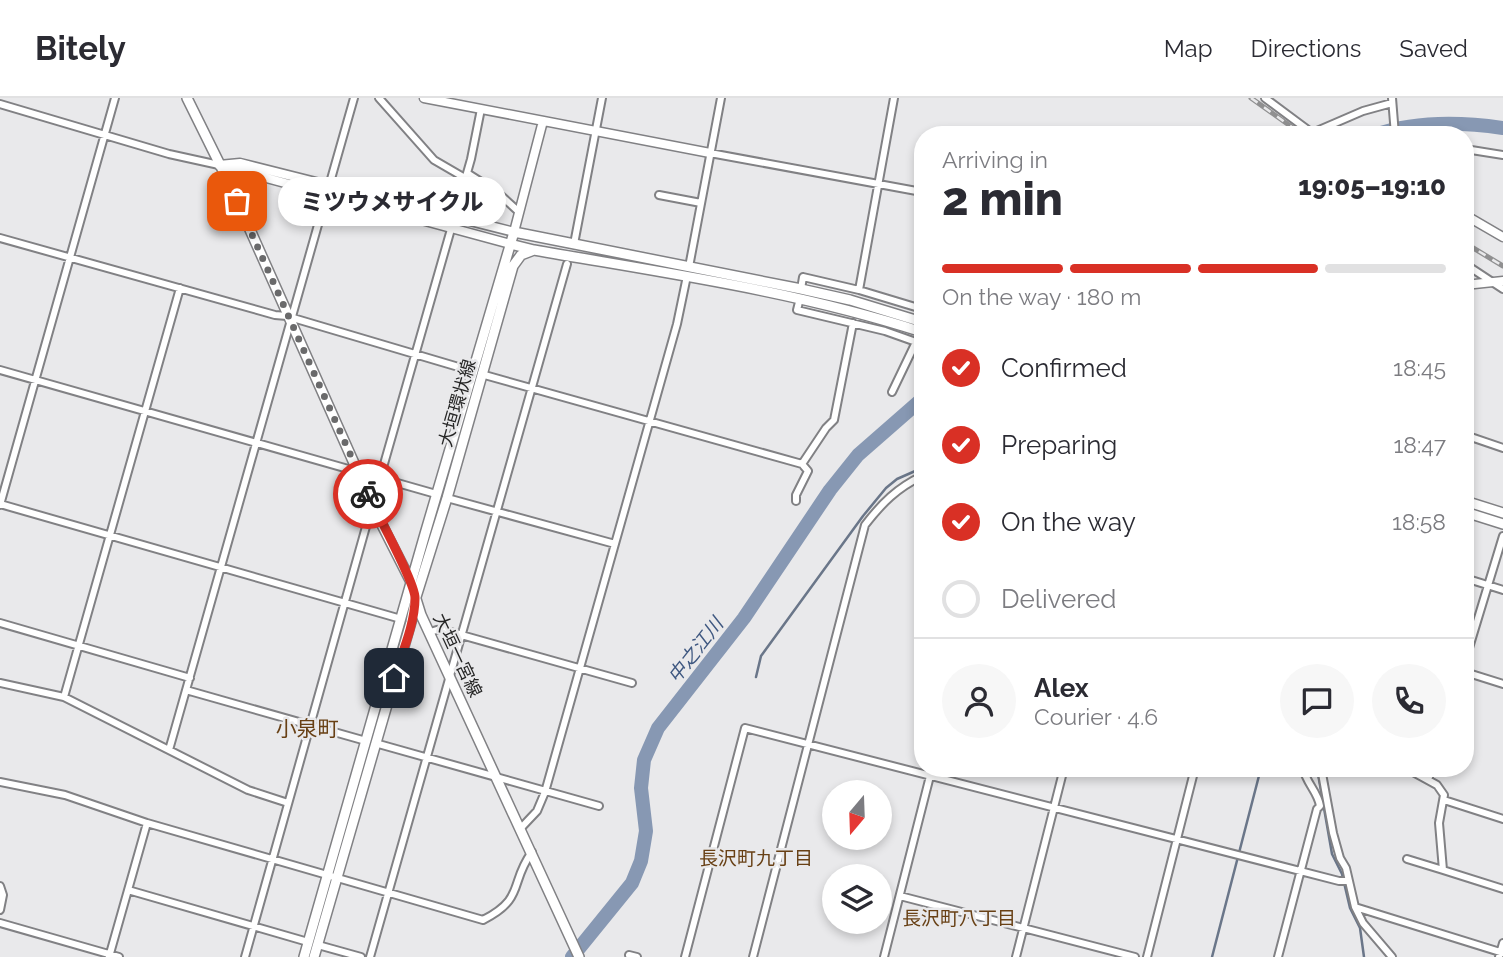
<!DOCTYPE html>
<html lang="en">
<head>
<meta charset="utf-8">
<style>
	body { margin:0; font-family:Raleway,"Noto Sans JP",sans-serif; background:#f7f7f7; color:#2b2b33; height:100vh; display:flex; flex-direction:column; font-size:26px; white-space:nowrap }
	* { box-sizing:border-box; margin:0 }
	p { font-size:23px; color:#7c7c81 }
	.icon { flex:none; width:38px; height:38px; fill:none; stroke:currentColor; stroke-width:2; stroke-linecap:round; stroke-linejoin:round }
	.map { position:relative; flex:1; overflow:hidden }
	.side { position:absolute; left:914px; top:28px; width:560px; height:651px; display:flex; flex-direction:column; background:#fff; border-radius:28px; box-shadow:0 4px 10px #0003 }
	.side>* { flex:none }
	.needle { width:46px; rotate:199deg }
	.tools { position:absolute; left:822px; top:682px; display:grid; gap:14px }
	.tools a { display:grid; place-items:center; width:70px; height:70px; border-radius:50%; background:#fff; box-shadow:0 4px 10px #0003; font-size:35px }
	.pin { position:absolute; display:grid; place-items:center; width:60px; height:60px; color:#fff; margin:-30px; border-radius:14px; box-shadow:0 4px 10px #0006 }
	.courier { position:absolute; display:grid; place-items:center; width:70px; height:70px; margin:-35px; border:5px solid #d93025; border-radius:50%; background:#fff; color:#222; box-shadow:0 2px 9px #0007 }
	.bubble { position:absolute; height:49px; border-radius:24px; background:#fff; box-shadow:0 4px 10px #0003; font-size:23px; font-weight:800; line-height:49px; text-align:center }
	.headline em { font-style:normal; font-weight:800 }
	.headline div { display:flex; flex-direction:column-reverse }
	.headline { display:flex; align-items:center; justify-content:space-between; height:119px; padding:0 28px }
	h1 { font-size:46px; font-weight:800; line-height:52px }
	.bar { display:grid; grid-template-columns:repeat(4,1fr); gap:10px 7px; align-content:center; height:84px; padding:0 28px }
	.bar i { height:9px; border-radius:5px; background:#e1e1e2 }
	.bar .active { background:#d93025 }
	.bar p { grid-column:span 4 }
	.line { display:flex; align-items:center; gap:18px; padding:0 28px; border-top:2px solid #e1e1e2 }
	.line div { flex:1 }
	.round { display:grid; place-items:center; flex:none; width:74px; height:74px; border-radius:37px; background:#f7f7f7 }
	ol { padding:0 28px; list-style:none }
	li { display:flex; align-items:center; gap:21px; height:77px }
	li p { margin-inline-start:auto }
	li .icon { padding:7px; border-radius:50%; background:#d93025; color:#fff; stroke-width:4 }
	li:last-child { color:#7c7c81 }
	li i { width:38px; height:38px; border:4px solid #e1e1e2; border-radius:50% }
	header { display:flex; align-items:center; gap:42px; box-sizing:border-box; height:98px; padding:0 35px; background:#fff; border-bottom:2px solid #e1e1e2 }
	header strong { font-size:33px }
	nav { display:flex; gap:38px; margin-inline-start:auto; font-size:24px }
	.map>svg:first-child { display:block }
	.lines { fill:none; stroke-linecap:round; stroke-linejoin:round }
	.stream { stroke:#6a7689; stroke-width:2.5 }
	.river { stroke:#8798b3; stroke-width:14 }
	.street-casing { stroke:#818184; stroke-width:10 }
	.secondary-casing { stroke:#818184; stroke-width:11 }
	.primary-casing { stroke:#818184; stroke-width:12 }
	.street { stroke:#fff; stroke-width:6 }
	.secondary { stroke:#fff; stroke-width:8 }
	.primary { stroke:#fff; stroke-width:9 }
	.rail-casing { stroke:#909091; stroke-width:5 }
	.rail { stroke:#e9e9eb; stroke-width:2.5; stroke-dasharray:8; stroke-linecap:butt }
	.done { stroke:#6a6a6b; stroke-width:7; stroke-dasharray:0 12.6 }
	.route { stroke:#d93025; stroke-width:9 }
	.labels { text-anchor:middle; dominant-baseline:central; stroke-width:5; stroke-linejoin:round; paint-order:stroke }
	.street-label { font-size:18px; fill:#262626; stroke:#e9e9eb }
	.water-label { font-size:19px; font-style:italic; fill:#3f5881; stroke:#e9e9eb }
	.neighbourhood-label { font-size:19px; fill:#684015; stroke:#e9e9eb }
	.quarter-label { font-size:21px; fill:#684015; stroke:#e9e9eb }
</style>
</head>
<body>
<header>
<strong>Bitely</strong>
<nav><a>Map</a><a>Directions</a><a>Saved</a></nav>
</header>
<div class="map">
<svg width="1503" height="859" viewBox="0 0 1503 859">
	<rect width="100%" height="100%" fill="#e9e9eb"/>
	<g class="lines">
		<path class="stream" d="M1381,35V37
			M756,579L761,558L863,418L886,390L897,381L922,370
			M1317,670L1332,756L1342,776L1350,810L1360,830L1364,859
			M1212,859L1261,670"/>
		<path class="river" d="M1375,37C1415,23 1462,24 1503,30
			M572,859L632,785L641,763L646,733L641,690L644,662L658,630L744,520L830,392L858,357L922,301"/>
		<defs>
			<path id="street" d="M379,0L434,62L465,80
				M1265,0L1312,35L1363,13L1392,5
				M1392,0L1395,37
				M0,6L169,56L219,67
				M1465,51L1503,57
				M710,55L922,94
				M467,75L497,94L519,114
				M659,97L701,105
				M0,140L275,217L287,218
				M574,146L602,0
				M1465,166L1503,191
				M689,169L721,0
				M801,191L803,179L859,192L922,211
				M859,192L894,0
				M800,200L797,212L885,233L916,244L892,294
				M293,220L472,273
				M0,272L436,396
				M481,276L802,366
				M1465,337L1503,350
				M380,380L471,61L481,11
				M447,400L615,446
				M796,403V397L808,373L802,366L826,330L834,322L853,225
				M0,406L401,521
				M0,407L115,0
				M1465,480L1503,492
				M0,525L190,580
				M430,534L440,531L632,585
				M1465,563L1503,438
				M1465,574L1503,586
				M0,585L64,599L248,692L288,705
				M186,592L366,643
				M64,599L180,190
				M375,645L599,708
				M169,652L354,0
				M1321,670L1333,735L1340,760L1346,770L1355,809L1363,825L1392,859
				M1406,670L1437,687L1444,697L1439,725L1443,772L1503,791
				M1428,682L1432,670
				M0,684L65,697L147,725L483,822C526,800 509,785 532,754
				M1444,702L1503,721
				M520,731L537,713L545,694L677,226L687,178
				M1407,761L1443,772
				M0,788L3,797L0,812
				M128,792L308,844
				M900,798L1135,859
				M1355,809L1503,855
				M0,825L119,859
				M318,847L361,859
				M629,857L637,859
				M109,859L147,725
				M245,859L369,418L376,415
				M370,859L567,166
				M685,859L745,630L1339,783H1349
				M753,859L865,427C882,405 897,390 922,378
				M884,859L930,678
				M1016,859L1064,670
				M1147,859L1195,670
				M1278,859L1317,711L1320,708C1318,694 1306,685 1303,670
				M1499,859L1503,845"/>
			<path id="secondary" d="M424,0L710,55
				M219,67L240,65L514,134L543,23
				M222,68L510,146
				M1465,117L1503,139
				M1465,187L1503,183"/>
			<path id="primary" d="M187,0L231,89L378,419L411,484
				M510,146L534,152
				M1465,403L1503,415
				M1465,414L1503,426
				M416,501L421,517L579,859
				M304,859C372,617 442,375 514,134L801,191L850,202L922,224
				M314,859L411,524L416,499L447,400L513,168L521,157L534,152C665,175 796,193 922,234"/>
		</defs>
		<use href="#street" class="street-casing"/>
		<use href="#secondary" class="secondary-casing"/>
		<use href="#primary" class="primary-casing"/>
		<use href="#street" class="street"/>
		<use href="#secondary" class="secondary"/>
		<use href="#primary" class="primary"/>
		<defs>
			<path id="rail" d="M1251,0L1303,37
				M1465,145L1503,168"/>
		</defs>
		<use href="#rail" class="rail-casing"/>
		<use href="#rail" class="rail"/>
	</g>
	<g class="lines">
		<path class="done" d="M237,103L368,396"/>
		<path class="route" d="M368,396C377,416 415,484 415,500C415,526 402,555 394,580"/>
	</g>
	<g class="labels">
		<g class="street-label">
			<text transform="translate(457 305) rotate(-74)">大垣環状線</text>
			<text transform="translate(458 557) rotate(65)">大垣一宮線</text>
		</g>
		<g class="water-label">
			<text transform="translate(695 552) rotate(-52)">中之江川</text>
		</g>
		<g class="neighbourhood-label">
			<text x="756" y="760">長沢町九丁目</text>
			<text x="959" y="820">長沢町八丁目</text>
		</g>
		<g class="quarter-label">
			<text x="307" y="630">小泉町</text>
		</g>
	</g>
</svg>
<div class="tools">
<a><svg class="needle" viewBox="-14 -14 28 28"><path d="M0-13l5 13h-10z" fill="#e53935"/><path d="M0 13l5-13h-10z" fill="#7c7c81"/></svg></a>
<a><svg class="icon" aria-label="layers" viewBox="0 0 24 24"><path d="M12 4l9 5-9 5-9-5zM3 14l9 5 9-5"/></svg></a>
</div>
<div class="pin" style="left:237px;top:103px;background:#ea580c"><svg class="icon" aria-label="bag" viewBox="0 0 24 24"><path d="M5 8h14l-1 12H6zM9 8a3 3 0 0 1 6 0"/></svg></div>
<div class="pin" style="left:394px;top:580px;background:#1f2937"><svg class="icon" aria-label="home" viewBox="0 0 24 24"><path d="M3 11l9-7 9 7M6 9v11h12V9"/></svg></div>
<div class="courier" style="left:368px;top:396px"><svg class="icon" aria-label="bike" viewBox="0 0 24 24"><circle cx="6" cy="16" r="4"/><circle cx="18" cy="16" r="4"/><path d="M6 16l4-8h5l3 8M10 8l3 8H6M13 5h3"/></svg></div>
<div class="bubble" style="left:278px;top:79px;width:228px">ミツウメサイクル</div>
<section class="side">
<div class="headline"><div><h1>2 min</h1><p>Arriving in</p></div><em>19:05–19:10</em></div>
<div class="bar"><i class="active"></i><i class="active"></i><i class="active"></i><i></i><p>On the way · 180 m</p></div>
<ol>
<li><svg class="icon" aria-label="check" viewBox="0 0 24 24"><path d="M5 12l5 5 9-10"/></svg>Confirmed<p>18:45</p></li>
<li><svg class="icon" aria-label="check" viewBox="0 0 24 24"><path d="M5 12l5 5 9-10"/></svg>Preparing<p>18:47</p></li>
<li><svg class="icon" aria-label="check" viewBox="0 0 24 24"><path d="M5 12l5 5 9-10"/></svg>On the way<p>18:58</p></li>
<li><i></i>Delivered</li>
</ol>
<div class="line" style="height:126px"><a class="round"><svg class="icon" aria-label="person" viewBox="0 0 24 24"><circle cx="12" cy="8" r="4"/><path d="M4 21q1-7 8-7t8 7"/></svg></a><div><b>Alex</b><p>Courier · 4.6</p></div><a class="round"><svg class="icon" aria-label="chat" viewBox="0 0 24 24"><path d="M4 5h16v11H9l-5 4z"/></svg></a><a class="round"><svg class="icon" aria-label="phone" viewBox="0 0 24 24"><path d="M5 4h4l2 5-3 2q2 4 5 5l2-3 5 2v4C11 20 4 13 5 4z"/></svg></a></div>
</section>
</div>
</body>
</html>
